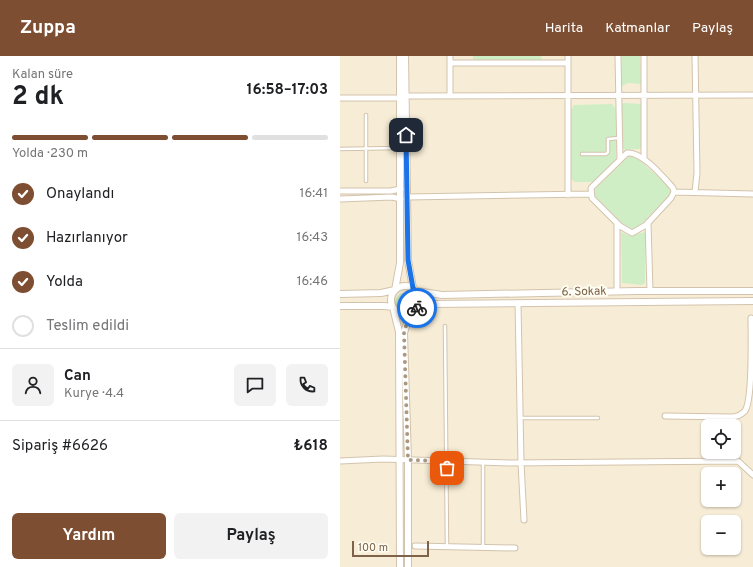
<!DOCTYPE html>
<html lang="tr">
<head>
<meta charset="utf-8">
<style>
	body { margin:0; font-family:Overpass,sans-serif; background:#f2f2f2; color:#202124; height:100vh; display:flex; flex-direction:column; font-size:15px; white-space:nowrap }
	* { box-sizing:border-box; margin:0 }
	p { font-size:13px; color:#757577 }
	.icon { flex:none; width:22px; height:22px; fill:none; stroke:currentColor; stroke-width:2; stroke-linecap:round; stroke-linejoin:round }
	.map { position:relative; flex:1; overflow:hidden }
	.side { display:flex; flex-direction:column; background:#fff; width:340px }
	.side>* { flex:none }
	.controls { position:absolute; left:361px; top:363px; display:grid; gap:8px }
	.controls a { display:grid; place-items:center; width:40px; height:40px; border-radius:6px; background:#fff; box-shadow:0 1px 3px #0004; font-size:20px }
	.scale { position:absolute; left:12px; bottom:10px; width:77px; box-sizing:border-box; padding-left:4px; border:2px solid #7c6349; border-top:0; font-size:11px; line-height:14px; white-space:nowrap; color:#7c6349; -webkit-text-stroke:3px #fffcf1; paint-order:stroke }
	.pin { position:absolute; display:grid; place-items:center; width:34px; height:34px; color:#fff; margin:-17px; border-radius:8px; box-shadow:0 2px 6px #0006 }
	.courier { position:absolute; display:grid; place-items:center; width:40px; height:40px; margin:-20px; border:3px solid #1a73e8; border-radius:50%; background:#fff; color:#222; box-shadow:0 1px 5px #0007 }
	.overview em { font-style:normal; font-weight:700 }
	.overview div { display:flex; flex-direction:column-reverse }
	.overview { display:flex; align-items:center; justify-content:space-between; height:68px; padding:0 12px }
	h1 { font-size:26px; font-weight:700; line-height:30px }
	.bar { display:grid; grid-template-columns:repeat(4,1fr); gap:6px 4px; align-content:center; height:48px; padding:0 12px }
	.bar i { height:5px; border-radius:3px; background:#e0e0e0 }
	.bar .active { background:#7e4e32 }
	.bar p { grid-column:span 4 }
	.line { display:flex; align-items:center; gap:10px; padding:0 12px; border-top:1px solid #e0e0e0 }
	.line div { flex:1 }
	.round { display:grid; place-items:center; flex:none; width:42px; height:42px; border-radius:6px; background:#f2f2f2 }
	ol { padding:0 12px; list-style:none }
	li { display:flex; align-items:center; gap:12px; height:44px }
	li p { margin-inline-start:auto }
	li .icon { padding:4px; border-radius:50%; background:#7e4e32; color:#fff; stroke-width:4 }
	li:last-child { color:#757577 }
	li i { width:22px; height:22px; border:2px solid #e0e0e0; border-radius:50% }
	.primary-button { display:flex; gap:8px; margin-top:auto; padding:8px 12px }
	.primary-button a { flex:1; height:46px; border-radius:6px; background:#7e4e32; color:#fff; font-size:16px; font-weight:700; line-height:46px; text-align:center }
	.primary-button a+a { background:#f2f2f2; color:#202124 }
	header { display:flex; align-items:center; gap:24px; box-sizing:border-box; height:56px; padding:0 20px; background:#7e4e32; color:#fff }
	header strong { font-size:19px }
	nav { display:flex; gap:22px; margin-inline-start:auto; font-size:14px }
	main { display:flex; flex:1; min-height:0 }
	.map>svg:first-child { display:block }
	.residential { fill:#f7edd6; fill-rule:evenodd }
	.green { fill:#d0eec5 }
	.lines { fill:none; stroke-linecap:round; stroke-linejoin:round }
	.service-casing { stroke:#d3c3ad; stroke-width:4.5 }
	.minor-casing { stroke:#d3c3ad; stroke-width:7 }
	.tertiary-casing { stroke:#d3c3ad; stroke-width:8 }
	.service { stroke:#fff; stroke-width:2.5 }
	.minor { stroke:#fff; stroke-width:5 }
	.tertiary { stroke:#fff; stroke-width:6 }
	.done { stroke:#aa9881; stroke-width:4; stroke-dasharray:0 7.2 }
	.route { stroke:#1a73e8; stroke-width:5 }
	.labels { text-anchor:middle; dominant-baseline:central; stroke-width:4; stroke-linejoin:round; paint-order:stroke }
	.street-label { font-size:12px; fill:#7c6349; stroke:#fffcf1 }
</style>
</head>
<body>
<header>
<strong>Zuppa</strong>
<nav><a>Harita</a><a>Katmanlar</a><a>Paylaş</a></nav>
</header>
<main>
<section class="side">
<div class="overview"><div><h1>2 dk</h1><p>Kalan süre</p></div><em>16:58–17:03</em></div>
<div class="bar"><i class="active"></i><i class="active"></i><i class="active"></i><i></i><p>Yolda · 230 m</p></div>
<ol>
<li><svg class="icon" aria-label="check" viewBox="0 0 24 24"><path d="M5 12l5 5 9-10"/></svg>Onaylandı<p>16:41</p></li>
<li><svg class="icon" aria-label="check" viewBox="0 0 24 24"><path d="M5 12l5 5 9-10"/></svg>Hazırlanıyor<p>16:43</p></li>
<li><svg class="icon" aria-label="check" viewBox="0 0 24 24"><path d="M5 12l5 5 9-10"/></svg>Yolda<p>16:46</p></li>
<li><i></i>Teslim edildi</li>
</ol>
<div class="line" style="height:72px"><a class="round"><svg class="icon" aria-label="person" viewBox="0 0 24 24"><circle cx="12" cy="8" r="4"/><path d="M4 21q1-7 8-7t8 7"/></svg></a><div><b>Can</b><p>Kurye · 4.4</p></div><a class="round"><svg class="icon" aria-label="chat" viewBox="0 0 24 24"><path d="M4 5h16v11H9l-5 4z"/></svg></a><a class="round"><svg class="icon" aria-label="phone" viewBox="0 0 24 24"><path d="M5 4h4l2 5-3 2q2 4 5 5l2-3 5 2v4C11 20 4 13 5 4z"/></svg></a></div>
<div class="line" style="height:52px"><div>Sipariş #6626</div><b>₺618</b></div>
<div class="primary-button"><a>Yardım</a><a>Paylaş</a></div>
</section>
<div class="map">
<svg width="413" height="511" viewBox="0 0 413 511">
	<rect width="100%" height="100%" fill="#fef9e9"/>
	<path class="residential" d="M0,0H413V511H0ZM368,370H394V396H368ZM368,418H394V444H368ZM368,466H394V492H368Z"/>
	<path class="green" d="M133,0H201L202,4H133Z
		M282,0H300L301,28L288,27L282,30Z
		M284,47L302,48L301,92L299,93L285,94L282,91V48Z
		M272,48L276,53V103L254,126H235L230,122L231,54L234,49Z
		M293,98L327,129L332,137L294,175L288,173L253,138L256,132L289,100Z
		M281,176L290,180L305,176V227L302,229L282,227Z
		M55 246a9 9 0 1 1 18 0a9 9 0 1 1-18 0Z"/>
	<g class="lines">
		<defs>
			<path id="service" d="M26,59V125
				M0,93L59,92
				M242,98H266L268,96V83L279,82
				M105,270L107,490
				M180,362H258
				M143,491V406"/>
			<path id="minor" d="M110,0V40
				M228,0V139
				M278,0L280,104
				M355,0L357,117L355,136
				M110,7H228
				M66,40L413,39
				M0,42H60
				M287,97C302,95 323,121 333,132L334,136L331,142L306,169L292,177L280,170L252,142L251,132Z
				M304,103V0
				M0,135H50L61,133
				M334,136L413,138
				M67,141L251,138
				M0,143L52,141L61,143
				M308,166L310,235
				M277,167V235
				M178,247L181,407L184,464
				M325,360L391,361C396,361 401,359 405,355C413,343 411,280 411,262
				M379,361L380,370
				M380,396V405
				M0,405L43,403L170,407L398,405L413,419
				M75,490L175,492"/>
			<path id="tertiary" d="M65,0L68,204L73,232
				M51 244a14 14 0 1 1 28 0a14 14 0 1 1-28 0Z
				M76,235L102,239L297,235H413
				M0,238L41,237L55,234L60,207V0
				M0,250H44L53,251L59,276L60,511
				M77,252L90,248L413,245
				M68,511V404L64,277L67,267L73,256"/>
		</defs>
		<use href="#service" class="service-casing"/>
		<use href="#minor" class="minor-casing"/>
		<use href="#tertiary" class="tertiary-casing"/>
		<use href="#service" class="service"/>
		<use href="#minor" class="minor"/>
		<use href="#tertiary" class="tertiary"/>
	</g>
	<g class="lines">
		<path class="done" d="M77,252L67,266L64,277L68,404L107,405V412"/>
		<path class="route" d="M66,79L68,204L73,232L78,239L77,252"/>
	</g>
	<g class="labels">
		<g class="street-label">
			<text transform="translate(244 236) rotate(-1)">6. Sokak</text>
		</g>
	</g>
</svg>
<div class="controls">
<a><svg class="icon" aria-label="locate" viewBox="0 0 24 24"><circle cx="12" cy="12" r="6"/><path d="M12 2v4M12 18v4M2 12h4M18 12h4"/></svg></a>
<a>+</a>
<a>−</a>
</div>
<div class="scale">100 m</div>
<div class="pin" style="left:107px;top:412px;background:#ea580c"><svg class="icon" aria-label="bag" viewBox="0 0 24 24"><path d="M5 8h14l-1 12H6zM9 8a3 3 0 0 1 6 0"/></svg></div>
<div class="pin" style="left:66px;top:79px;background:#1f2937"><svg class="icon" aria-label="home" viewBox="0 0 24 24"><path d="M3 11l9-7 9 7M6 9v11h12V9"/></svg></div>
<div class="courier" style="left:77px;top:252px"><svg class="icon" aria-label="bike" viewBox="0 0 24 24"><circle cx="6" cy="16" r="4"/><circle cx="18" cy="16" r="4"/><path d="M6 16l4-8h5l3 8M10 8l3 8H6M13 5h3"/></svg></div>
</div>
</main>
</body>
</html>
